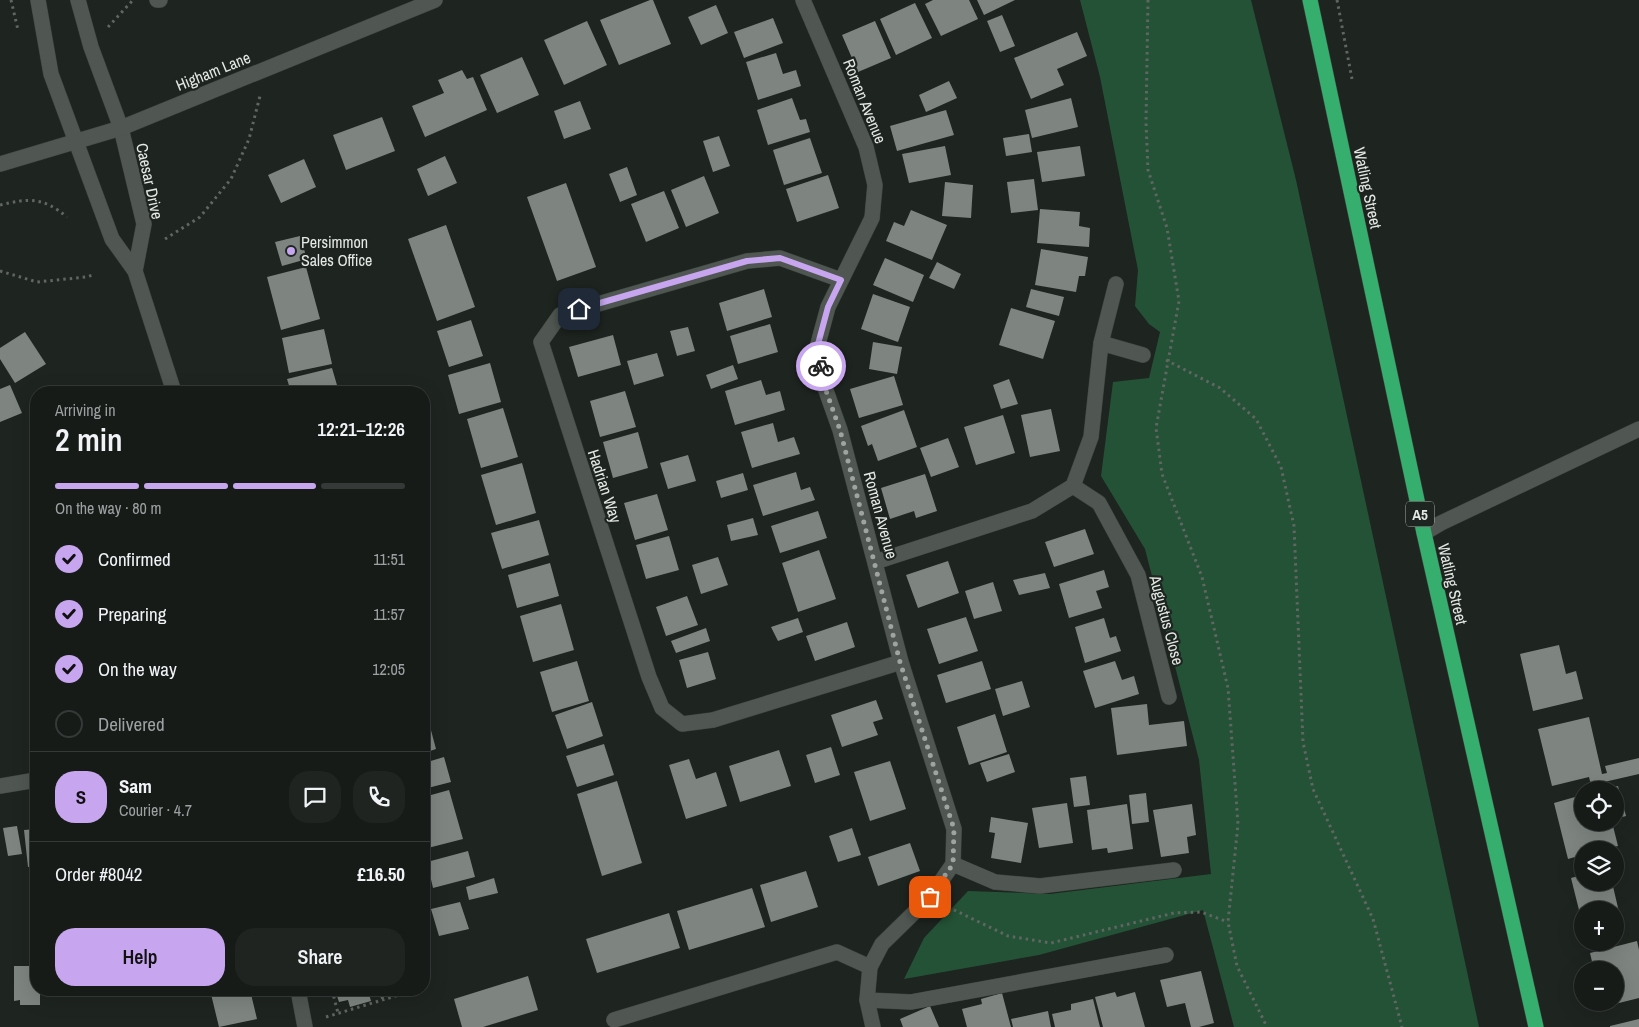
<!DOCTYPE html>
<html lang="en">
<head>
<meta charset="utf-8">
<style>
	body { margin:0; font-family:"Archivo Narrow",sans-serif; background:#1f2421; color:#f1f3f6; height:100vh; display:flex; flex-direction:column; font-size:19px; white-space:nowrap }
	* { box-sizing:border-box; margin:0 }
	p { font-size:16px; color:#9ea1a2 }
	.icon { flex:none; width:28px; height:28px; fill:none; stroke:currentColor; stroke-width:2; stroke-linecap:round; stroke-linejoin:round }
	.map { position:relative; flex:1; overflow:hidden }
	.sheet { position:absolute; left:30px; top:386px; width:400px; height:610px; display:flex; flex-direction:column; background:#161b18; border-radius:20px; box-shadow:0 5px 20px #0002,0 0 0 1px #353937 }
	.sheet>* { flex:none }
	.fabs { position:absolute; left:1574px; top:781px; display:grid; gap:10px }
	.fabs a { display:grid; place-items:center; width:50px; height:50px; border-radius:50%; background:#161b18; box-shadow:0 5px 20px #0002,0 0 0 1px #353937; font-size:25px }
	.pin { position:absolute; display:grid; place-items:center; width:42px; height:42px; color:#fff; margin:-21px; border-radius:10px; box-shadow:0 2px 8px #0006 }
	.courier { position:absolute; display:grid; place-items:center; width:50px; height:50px; margin:-25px; border:4px solid #c7a6ef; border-radius:50%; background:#fff; color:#222; box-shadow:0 1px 6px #0007 }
	.overview em { font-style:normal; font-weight:600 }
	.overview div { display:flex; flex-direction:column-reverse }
	.overview { display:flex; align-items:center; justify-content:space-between; height:85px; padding:0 25px }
	h1 { font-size:32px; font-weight:600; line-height:38px }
	.bar { display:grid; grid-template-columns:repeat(4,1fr); gap:8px 5px; align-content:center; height:60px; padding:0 25px }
	.bar i { height:6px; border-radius:4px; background:#353937 }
	.bar .selected { background:#c7a6ef }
	.bar p { grid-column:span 4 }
	.line { display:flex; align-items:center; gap:12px; padding:0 25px; border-top:1px solid #353937 }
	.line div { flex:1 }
	.round { display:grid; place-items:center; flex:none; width:52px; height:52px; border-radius:20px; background:#1f2421 }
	ol { padding:0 25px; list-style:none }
	li { display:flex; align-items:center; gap:15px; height:55px }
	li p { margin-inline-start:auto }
	li .icon { padding:5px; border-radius:50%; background:#c7a6ef; color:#111; stroke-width:4 }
	li:last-child { color:#9ea1a2 }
	li i { width:28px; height:28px; border:2px solid #353937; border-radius:50% }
	.primary-button { display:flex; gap:10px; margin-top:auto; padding:10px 25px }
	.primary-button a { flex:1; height:58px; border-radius:20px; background:#c7a6ef; color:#111; font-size:20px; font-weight:600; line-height:58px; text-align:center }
	.primary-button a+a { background:#1f2421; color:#f1f3f6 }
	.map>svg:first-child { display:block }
	.green { fill:#245236 }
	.building { fill:#7e8580 }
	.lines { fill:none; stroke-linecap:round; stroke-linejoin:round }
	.lane-casing { stroke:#3d423e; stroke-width:16 }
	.street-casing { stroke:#3d423e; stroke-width:16 }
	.secondary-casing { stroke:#3d423e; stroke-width:16 }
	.highway-casing { stroke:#3d423e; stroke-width:16 }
	.path { stroke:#616663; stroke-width:3; stroke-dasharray:2.5 4; stroke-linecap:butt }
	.lane { stroke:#505752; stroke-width:15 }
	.street { stroke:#505752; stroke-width:15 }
	.secondary { stroke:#505752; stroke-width:15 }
	.highway { stroke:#36ae6d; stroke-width:15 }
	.done { stroke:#9fa4a1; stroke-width:5; stroke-dasharray:0 9 }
	.route { stroke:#c7a6ef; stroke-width:6 }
	.poi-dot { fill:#c7a6ef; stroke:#1e2420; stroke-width:2 }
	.labels { text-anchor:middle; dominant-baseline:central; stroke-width:4.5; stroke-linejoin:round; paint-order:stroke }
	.shield { fill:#1e2420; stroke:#a9aeab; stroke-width:1 }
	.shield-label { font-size:15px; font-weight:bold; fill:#e5e9e6 }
	.street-label { font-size:16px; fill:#e5e9e6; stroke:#1e2420 }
	.poi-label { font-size:16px; fill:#e5e9e6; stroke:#1e2420; text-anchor:start }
</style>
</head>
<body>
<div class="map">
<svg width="1639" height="1027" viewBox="0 0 1639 1027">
	<rect width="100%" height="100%" fill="#1e2420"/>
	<path class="green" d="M1080,0H1251L1296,180L1479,1027H1234L1203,910L1039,955L904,979L924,938L968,891L1050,894L1211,874L1199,760L1145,549L1101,476L1113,382L1149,378L1160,332L1149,324L1135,306L1138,270L1100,77Z"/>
	<path class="building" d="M650,0H653L671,44L619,65L600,20Z
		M933,0H969L978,19L941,36L925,4Z
		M977,0H1015L984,15Z
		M915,3L932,38L896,55L880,19Z
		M716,5L728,33L701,45L688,17Z
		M1002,15L1015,46L1000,52L987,21Z
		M773,18L783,43L744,58L734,32Z
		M587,21L607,65L564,85L544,40Z
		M875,21L891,58L858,72L842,35Z
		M1077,32L1087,56L1057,69L1064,85L1031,99L1014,58Z
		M776,53L783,74L796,70L801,86L758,100L746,62Z
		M522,57L539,95L497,113L480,75Z
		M462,70L467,79L473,77L487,110L425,137L412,106L444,93L438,80Z
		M949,81L957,98L926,112L919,95Z
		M792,98L800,120L806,119L810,132L768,145L757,110Z
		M1071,98L1078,127L1032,138L1025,110Z
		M580,101L591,129L564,139L554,111Z
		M946,110L954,135L897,151L890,126Z
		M382,117L395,151L346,170L333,135Z
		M1029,134L1032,152L1006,156L1003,138Z
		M719,136L730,166L713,172L703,141Z
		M810,138L822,173L784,185L773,150Z
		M945,146L951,175L909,183L902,154Z
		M1080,146L1085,176L1042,182L1037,152Z
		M445,156L457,183L428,196L417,169Z
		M304,159L316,187L281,203L268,175Z
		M627,167L637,195L620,202L609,174Z
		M828,175L839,208L797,222L786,189Z
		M704,176L719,213L686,227L671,190Z
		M1034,179L1038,210L1011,213L1007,182Z
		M945,182L973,185L971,218L942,216Z
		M566,183L596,267L557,281L527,197Z
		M664,191L679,228L646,242L631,204Z
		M1040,209L1080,212L1079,226L1090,228L1089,247L1037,243Z
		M911,210L947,225L932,260L886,241L894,222L904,226Z
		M446,225L475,307L437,321L408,239Z
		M300,236L307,259L282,266L275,242Z
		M1041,249L1088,257L1085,276H1079L1076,292L1035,285Z
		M885,258L924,275L913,302L873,285Z
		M937,262L961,274L954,289L929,278Z
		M306,267L320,319L281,330L267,277Z
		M764,289L772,317L727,331L719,303Z
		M1031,289L1064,297L1059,316L1026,307Z
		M873,294L910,307L898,342L861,329Z
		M1011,308L1055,321L1043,359L999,345Z
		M471,320L483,356L449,367L437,331Z
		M770,324L778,352L738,364L730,336Z
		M688,327L695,351L677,356L670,331Z
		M324,329L332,364L289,373L282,338Z
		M25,332L46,364L15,383L0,359V348Z
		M613,335L621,365L578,377L569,347Z
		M873,342L902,347L897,374L869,369Z
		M657,353L664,376L634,385L627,361Z
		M490,363L501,402L459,414L448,375Z
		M733,365L738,379L711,389L706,375Z
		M332,368L339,392H291L287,379Z
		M894,376L903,405L859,418L850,389Z
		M1009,379L1018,404L1001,409L993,385Z
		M761,380L766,395L780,391L785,410L735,425L725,391Z
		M10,385L22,413L0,422V389Z
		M625,391L636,427L600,437L590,401Z
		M503,408L518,457L481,468L467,419Z
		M1051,409L1060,451L1030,457L1021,415Z
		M904,410L917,447L878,461L872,444L868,446L861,426Z
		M1003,415L1015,453L976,465L964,427Z
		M773,423L778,442L794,437L800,454L752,468L741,432Z
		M638,432L648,468L613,478L603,442Z
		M948,438L959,467L931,477L920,448Z
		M688,455L696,481L668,489L660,463Z
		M522,463L536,513L496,525L481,475Z
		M796,472L801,490L810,487L815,500L763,516L753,485Z
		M743,473L748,490L721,498L716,481Z
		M925,474L937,511L916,518L914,511L890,519L881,488Z
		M657,494L668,530L635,540L624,503Z
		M818,511L827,538L780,553L771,526Z
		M753,518L758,535L731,541L727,525Z
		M539,520L549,555L502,569L491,533Z
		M1085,529L1094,554L1054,567L1045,542Z
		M669,536L679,570L646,579L636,545Z
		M819,550L836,599L798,612L782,563Z
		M718,557L728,585L701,594L692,565Z
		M948,561L959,593L918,608L906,575Z
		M550,563L559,596L517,608L508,575Z
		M1104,570L1109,587L1096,591L1102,608L1069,618L1059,584Z
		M1045,573L1050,588L1019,595L1013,580Z
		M993,582L1002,611L974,619L965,591Z
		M687,596L698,625L666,636L656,607Z
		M561,604L574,650L533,662L520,616Z
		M966,617L978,651L939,664L927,629Z
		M798,618L803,632L778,641L771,627Z
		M1104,618L1110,638L1116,636L1121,651L1085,663L1075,627Z
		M847,622L855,647L815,661L806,636Z
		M706,628L710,641L676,653L671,641Z
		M1559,645L1566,674L1576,671L1583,699L1533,711L1520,654Z
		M708,652L716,679L687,688L679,660Z
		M577,661L589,701L552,712L540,672Z
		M982,661L991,689L946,703L937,675Z
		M1115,661L1122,680L1134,676L1139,694L1095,708L1083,671Z
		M1022,681L1030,707L1003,716L995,689Z
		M876,700L883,719L873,722L878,735L842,747L831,715Z
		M592,702L603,736L567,749L555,715Z
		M424,704L436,749L424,753Z
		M1147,704L1149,725L1184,721L1187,746L1117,755L1111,708Z
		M995,714L1007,752L969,765L957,727Z
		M1589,717L1602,774L1607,773L1605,766L1639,758V774L1591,785L1589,777L1552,786L1538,729Z
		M604,744L614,775L577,787L566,756Z
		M831,747L840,775L815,783L806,755Z
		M779,750L791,786L740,802L729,766Z
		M1009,754L1015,772L987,782L980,763Z
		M444,757L451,782L424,789V763Z
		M689,759L696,779L716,772L727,806L686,819L669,765Z
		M890,761L906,809L870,821L854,772Z
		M1086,776L1090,805L1074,807L1070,778Z
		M617,781L642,863L602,876L577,794Z
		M1618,786L1626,816L1615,819V790L1606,789Z
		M449,790L463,839L424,849V797Z
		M1146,793L1149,822L1132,824L1129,795Z
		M1582,795V822H1612L1618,846L1601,850H1582V855L1568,859L1554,803Z
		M1067,803L1073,843L1039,848L1032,808Z
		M1127,804L1133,849L1108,853L1107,848L1092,850L1087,810Z
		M1192,804L1196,835L1187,837L1189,853L1161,857L1153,810Z
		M991,817L1028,823L1021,863L991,858L995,833L989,832Z
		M17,826L22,854L8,856L3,828Z
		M852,828L861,855L838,862L829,836Z
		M36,829V866L28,867L24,830Z
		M910,843L920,871L878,886L868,857Z
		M468,851L475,877L433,888L427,862Z
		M806,871L818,907L771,922L760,885Z
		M1582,875V882H1612L1622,925L1615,927V910H1582V922L1571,878Z
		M494,878L498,893L469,900L466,887Z
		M752,888L765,927L689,950L677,911Z
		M460,902L469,929L439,936L431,909Z
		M669,913L680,948L597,973L586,939Z
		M1637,941L1639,950V998L1603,1007L1602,1002H1615V970H1594L1590,953Z
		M14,966H36V990H40V1005H20V1000L14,1001Z
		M1201,971L1214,1023L1199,1027H1191L1185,1003L1167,1007L1160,980Z
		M528,976L538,1010L483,1027H462L454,999Z
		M210,990H250L257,1019L219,1027Z
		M335,990H378L369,994L371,1001L350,1007L348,1000L339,1002Z
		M1115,992L1117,997L1135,992L1145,1027H1103L1095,997Z
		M1002,993L1011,1027H967L962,1009L982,1004L981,999Z
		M1093,999L1100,1027H1055L1052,1014L1071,1010V1004Z
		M930,1006L939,1027H903L900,1019Z
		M1048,1011L1051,1027H1013L1011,1019Z
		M1639,1019V1027H1610V1026Z"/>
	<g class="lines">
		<defs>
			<path id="lane" d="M1424,533L1441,523L1639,429
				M953,864L995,882L1040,886L1174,870
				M867,1000L911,1002L1166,955
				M614,1020L837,952L870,967"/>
			<path id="street" d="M38,0L51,74L112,239L135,271L174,392
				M78,0L91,47L121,128L144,224L135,271
				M157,0H160
				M803,0L866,147L875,185L872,218L828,307L818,344L824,385L840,430L901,662L954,829L953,864L930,897L882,944L870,967L867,1000L873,1027
				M841,280L780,258L747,261L560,315L541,342L649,677L662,708L682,724L713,720L901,662
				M1101,343L1143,355
				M1073,486L1099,503L1138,575L1169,697
				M875,562L1032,511L1073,486L1091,437L1101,343L1116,284
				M0,786L36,780
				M298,990L305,1027"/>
			<path id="secondary" d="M0,164L121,128L435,0"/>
			<path id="highway" d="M1310,0L1424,533L1536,1027"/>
		</defs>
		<use href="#lane" class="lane-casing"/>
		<use href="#street" class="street-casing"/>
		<use href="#secondary" class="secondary-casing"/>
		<use href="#highway" class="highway-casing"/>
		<path class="path" d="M11,0L18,30
			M1148,0L1146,122L1148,170L1167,228L1179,301L1156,428L1162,474L1202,577L1228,688L1238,824L1228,922L1237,966L1267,1027
			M1337,0L1352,79
			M108,27L133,0
			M0,205C29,198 43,197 67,217
			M165,239L200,217L231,179L249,139L260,96
			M0,271L37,282L86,277L93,275
			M1166,360L1220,388L1256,419L1281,467L1294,526L1303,742L1313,789L1373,919L1402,1027
			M948,907L1008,936L1051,943L1174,913L1201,912L1228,922
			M332,990L338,1013
			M380,990L383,1000
			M326,1017L409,992"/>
		<use href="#lane" class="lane"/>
		<use href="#street" class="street"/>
		<use href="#secondary" class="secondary"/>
		<use href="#highway" class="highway"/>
	</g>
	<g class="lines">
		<path class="done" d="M821,366L824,385L840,430L900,662L954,829L953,864L930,897"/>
		<path class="route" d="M579,309L747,261L780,258L841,280L828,307L818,344L821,366"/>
	</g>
	<circle class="poi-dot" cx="291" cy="251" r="5"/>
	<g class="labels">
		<rect class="shield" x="1406" y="501.5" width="28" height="25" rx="4"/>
		<g class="shield-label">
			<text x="1420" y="514">A5</text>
		</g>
		<g class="street-label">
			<text transform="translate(213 71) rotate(-22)">Higham Lane</text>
			<text transform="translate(865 101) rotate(68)">Roman Avenue</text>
			<text transform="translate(150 181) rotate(78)">Caesar Drive</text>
			<text transform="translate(1368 188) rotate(78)">Watling Street</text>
			<text transform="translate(605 486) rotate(72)">Hadrian Way</text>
			<text transform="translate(881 515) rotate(75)">Roman Avenue</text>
			<text transform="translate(1453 584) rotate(77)">Watling Street</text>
			<text transform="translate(1167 620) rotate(75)">Augustus Close</text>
		</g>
		<g class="poi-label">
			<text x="301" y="242">Persimmon<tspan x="301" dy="18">Sales Office</tspan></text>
		</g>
	</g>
</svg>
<div class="fabs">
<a><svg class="icon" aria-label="locate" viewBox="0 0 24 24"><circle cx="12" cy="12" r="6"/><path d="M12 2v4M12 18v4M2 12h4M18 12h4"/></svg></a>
<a><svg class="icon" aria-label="layers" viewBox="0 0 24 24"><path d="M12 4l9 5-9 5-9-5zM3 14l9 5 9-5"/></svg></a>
<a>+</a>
<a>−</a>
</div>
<div class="pin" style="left:930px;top:897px;background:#ea580c"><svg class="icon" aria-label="bag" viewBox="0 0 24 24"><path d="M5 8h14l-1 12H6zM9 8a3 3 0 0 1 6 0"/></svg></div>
<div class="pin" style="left:579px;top:309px;background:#1f2937"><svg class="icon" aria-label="home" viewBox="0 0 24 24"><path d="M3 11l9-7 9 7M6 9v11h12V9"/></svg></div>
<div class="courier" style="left:821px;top:366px"><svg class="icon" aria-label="bike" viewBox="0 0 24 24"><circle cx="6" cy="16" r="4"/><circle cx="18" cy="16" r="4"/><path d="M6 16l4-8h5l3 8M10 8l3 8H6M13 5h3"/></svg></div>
<section class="sheet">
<div class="overview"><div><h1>2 min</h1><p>Arriving in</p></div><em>12:21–12:26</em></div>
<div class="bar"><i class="selected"></i><i class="selected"></i><i class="selected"></i><i></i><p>On the way · 80 m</p></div>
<ol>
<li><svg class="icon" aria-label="check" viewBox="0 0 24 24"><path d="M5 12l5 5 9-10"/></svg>Confirmed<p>11:51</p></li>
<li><svg class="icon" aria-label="check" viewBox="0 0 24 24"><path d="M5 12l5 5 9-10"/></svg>Preparing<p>11:57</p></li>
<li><svg class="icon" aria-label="check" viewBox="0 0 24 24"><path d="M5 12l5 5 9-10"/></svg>On the way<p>12:05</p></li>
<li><i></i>Delivered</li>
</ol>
<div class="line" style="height:90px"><b class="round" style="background:#c7a6ef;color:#111">S</b><div><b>Sam</b><p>Courier · 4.7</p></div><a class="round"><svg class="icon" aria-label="chat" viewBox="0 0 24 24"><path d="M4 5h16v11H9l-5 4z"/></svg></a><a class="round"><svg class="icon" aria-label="phone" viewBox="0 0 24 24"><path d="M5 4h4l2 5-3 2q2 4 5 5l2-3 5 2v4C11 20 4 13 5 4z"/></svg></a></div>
<div class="line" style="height:65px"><div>Order #8042</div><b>£16.50</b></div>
<div class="primary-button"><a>Help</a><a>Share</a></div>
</section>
</div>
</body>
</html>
